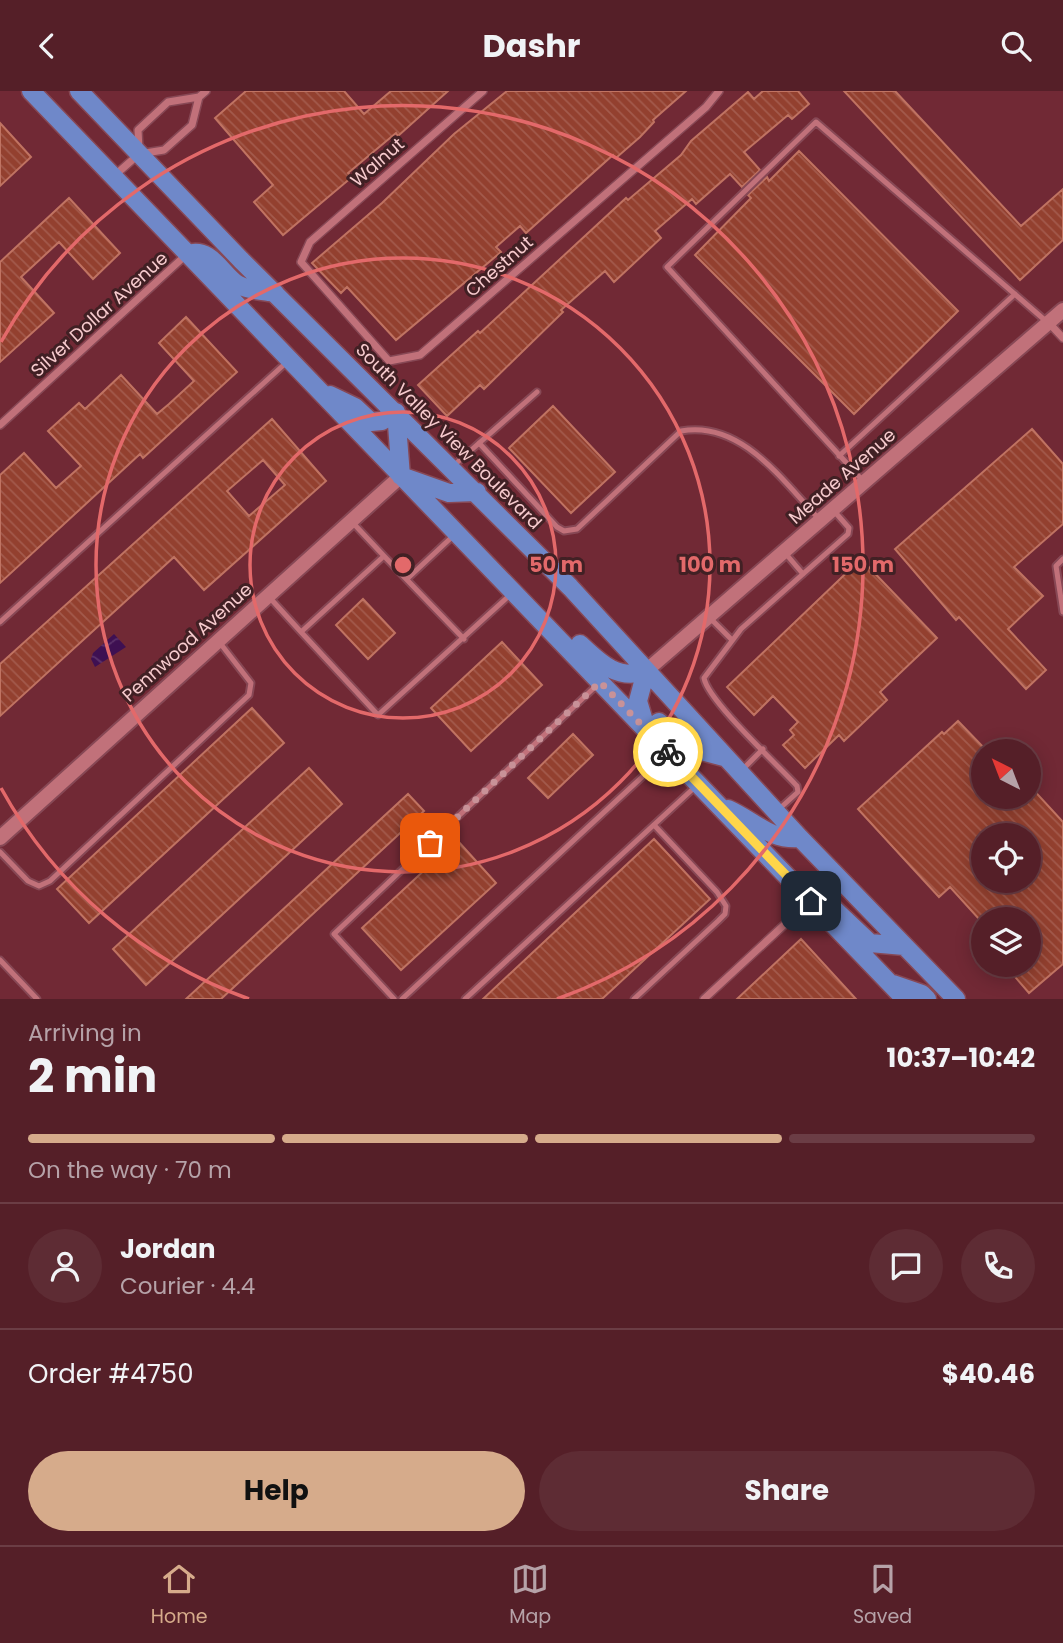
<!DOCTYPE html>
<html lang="en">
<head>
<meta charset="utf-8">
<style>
	body { margin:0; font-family:Poppins,sans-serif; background:#5e2c34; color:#f1f3f6; height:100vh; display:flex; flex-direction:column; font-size:26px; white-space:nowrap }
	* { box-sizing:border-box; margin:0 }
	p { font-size:23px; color:#b6a2a8 }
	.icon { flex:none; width:38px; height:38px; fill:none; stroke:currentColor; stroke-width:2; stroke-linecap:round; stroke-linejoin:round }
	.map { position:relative; height:908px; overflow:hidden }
	.details { display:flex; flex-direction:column; background:#551f28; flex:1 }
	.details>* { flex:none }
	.needle { width:46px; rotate:318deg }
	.tools { position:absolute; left:971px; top:648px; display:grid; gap:14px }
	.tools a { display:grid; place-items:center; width:70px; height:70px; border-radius:50%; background:#551f28; box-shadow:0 4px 18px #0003,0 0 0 2px #6b3d45; font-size:35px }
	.pin { position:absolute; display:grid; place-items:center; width:60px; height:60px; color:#fff; margin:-30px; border-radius:14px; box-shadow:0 4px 10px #0006 }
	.courier { position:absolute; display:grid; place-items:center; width:70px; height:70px; margin:-35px; border:5px solid #ffd54a; border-radius:50%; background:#fff; color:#222; box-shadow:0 2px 9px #0007 }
	.summary em { font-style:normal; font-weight:700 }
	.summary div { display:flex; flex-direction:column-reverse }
	.summary { display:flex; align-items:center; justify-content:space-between; height:119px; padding:0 28px }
	h1 { font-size:46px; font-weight:700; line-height:52px }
	.bar { display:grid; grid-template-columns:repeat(4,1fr); gap:10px 7px; align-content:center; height:84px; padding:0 28px }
	.bar i { height:9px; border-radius:5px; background:#6b3d45 }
	.bar .current { background:#d6ab8b }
	.bar p { grid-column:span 4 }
	.line { display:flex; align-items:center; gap:18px; padding:0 28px; border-top:2px solid #6b3d45 }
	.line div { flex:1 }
	.round { display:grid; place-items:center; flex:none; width:74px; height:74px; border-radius:37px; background:#5e2c34 }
	.button { display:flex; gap:14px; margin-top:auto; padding:14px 28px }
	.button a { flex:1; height:80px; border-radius:42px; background:#d6ab8b; color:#111; font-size:28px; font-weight:700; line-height:80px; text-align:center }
	.button a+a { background:#5e2c34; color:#f1f3f6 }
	header { display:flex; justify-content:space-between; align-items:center; height:91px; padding:0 28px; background:#551f28; font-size:32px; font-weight:700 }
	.tabs { display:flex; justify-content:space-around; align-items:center; height:98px; border-top:2px solid #6b3d45; background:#551f28; font-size:19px; color:#b6a2a8 }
	.tabs a { display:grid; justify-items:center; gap:4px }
	.tabs .current { color:#d6ab8b }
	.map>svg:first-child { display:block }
	.water { fill:url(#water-waves) }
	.building { fill:url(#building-back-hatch); stroke:#c07362; stroke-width:2; fill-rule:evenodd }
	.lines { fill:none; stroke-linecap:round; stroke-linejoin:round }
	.lane-casing { stroke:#874855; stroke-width:9 }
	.street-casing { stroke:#874855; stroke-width:10 }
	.secondary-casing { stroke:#874855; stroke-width:18 }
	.primary-casing { stroke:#874855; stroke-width:21 }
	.lane { stroke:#c1717a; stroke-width:5 }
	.street { stroke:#c1717a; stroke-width:7 }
	.secondary { stroke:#c1717a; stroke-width:14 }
	.primary { stroke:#6f88c9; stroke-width:18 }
	.done { stroke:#c89298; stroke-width:7; stroke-dasharray:0 12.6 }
	.route { stroke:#ffd54a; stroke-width:9 }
	.ring { fill:none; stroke:#e3696a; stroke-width:3.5 }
	.labels { text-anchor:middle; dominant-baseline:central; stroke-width:6; stroke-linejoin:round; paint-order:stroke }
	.street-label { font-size:18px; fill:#f7cbce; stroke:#412024 }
	.centre { fill:#e3696a; stroke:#412024; stroke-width:3.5 }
	.ring-label { font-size:21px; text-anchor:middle; font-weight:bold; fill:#e3696a; stroke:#412024; stroke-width:6; stroke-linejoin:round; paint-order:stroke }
</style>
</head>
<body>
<header><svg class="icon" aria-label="back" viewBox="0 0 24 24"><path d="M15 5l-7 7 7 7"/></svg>Dashr<svg class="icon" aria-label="search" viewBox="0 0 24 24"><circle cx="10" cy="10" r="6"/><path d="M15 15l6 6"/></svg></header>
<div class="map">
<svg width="1063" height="908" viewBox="0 0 1063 908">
	<defs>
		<pattern id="water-waves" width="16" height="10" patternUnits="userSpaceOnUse" patternTransform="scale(1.75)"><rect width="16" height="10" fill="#3e1052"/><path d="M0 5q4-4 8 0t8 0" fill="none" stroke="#5b316a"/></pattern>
		<pattern id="building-back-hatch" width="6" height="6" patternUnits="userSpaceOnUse" patternTransform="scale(1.75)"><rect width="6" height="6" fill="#93402f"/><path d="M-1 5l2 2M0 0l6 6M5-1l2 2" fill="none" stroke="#a35a4c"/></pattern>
	</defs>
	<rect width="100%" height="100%" fill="#712935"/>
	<path class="water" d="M114,543L126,556L95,576L91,568L93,562Z"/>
	<path class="building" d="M246,0H344L364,23L391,0H448L398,45L396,42L348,82L352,86L283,144L254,111L273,94L215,27Z
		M507,0H686L653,29L654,31L640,46L616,67L613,64L526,142L520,135L496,156L501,161L396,249L347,196L341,202L312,172L382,112L454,43Z
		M763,0H798L809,13L792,28L788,24L744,61L760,79L742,96L730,83L696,113L692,108L655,140L661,147L614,191L605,180L561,219L563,221L484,298L480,294L447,325L418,294L478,240L480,242L626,107L628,109L681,64L691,50L748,1L754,8Z
		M844,0H895L1021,135L1063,98V149L1020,189Z
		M0,32L31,66L0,95Z
		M799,60L958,220L854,323L695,164L751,107L748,104L767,86L769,90Z
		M69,107L120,162L93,188L59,151L21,186L54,222L0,271V171Z
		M186,226L237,281L143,367L140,363L0,492V384L24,362L56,397L81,375L48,340L79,312L85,318L121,284L157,323L169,313L194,290L159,252Z
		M553,315L615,381L571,422L509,357Z
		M272,328L326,390L204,499L174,466L0,625V573ZM263,369L285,394L249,425L227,400Z
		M1032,338L1063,373V433L1014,476L1043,505L1008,538L1046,579L1026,598L959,526L956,529L895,458Z
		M861,468L937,547L880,601L887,609L844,650L839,644L805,677L783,654L794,644L790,639L798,631L773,605L754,624L727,596Z
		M363,508L395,542L368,568L336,534Z
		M502,551L542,594L471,660L431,617Z
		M252,617L284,652L89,832L57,798Z
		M958,630L984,657V705L1029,706V694L1063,731V873L1029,902L1004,873H1029V828H979L950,796L939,806L858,718L942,641L944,643ZM984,744H1029V789H984Z
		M573,643L593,664L548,707L528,687Z
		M309,677L342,713L146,894L113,858Z
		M408,703L424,720L221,908H186Z
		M654,748L710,808L602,908H483Z
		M457,749L496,792L401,879L362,837Z
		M801,848L856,908H737Z"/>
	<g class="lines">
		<defs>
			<path id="lane" d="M479,352L557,436L564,440L577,438L681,340C741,329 782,389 819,428
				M839,365L1015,203
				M452,376L537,301
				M864,391L667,176L816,31L1047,231
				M353,432L384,465
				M786,463L803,483
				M1063,468L1056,475L1063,521
				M407,488L453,445
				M270,507L301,541
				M709,526L732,549
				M0,531L288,270
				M464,548L384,465L301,541L378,624L511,503
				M743,678L763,658
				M778,719L798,701L797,695C778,674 708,610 704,587L741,538L848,443L849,437L834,420
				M0,761L28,790L39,795L50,790L249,604L251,592L220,552
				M0,869L37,908
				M394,908L334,843L598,593
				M402,908L667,663
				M465,908L696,695
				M634,908L718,830L725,823L726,815L717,801L654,734"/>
			<path id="street" d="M483,0L310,151L301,171L389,270L420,264L706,16L719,0
				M139,58L138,39L168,11L199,6L206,0
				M114,85L139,63L164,59L192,34L199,6
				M1049,232L1063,247
				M0,334L187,163
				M704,908L810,810"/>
			<path id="secondary" d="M646,580L1063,219
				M0,747L401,385"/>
			<path id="primary" d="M31,0L905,908
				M79,0L241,169L570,496L800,747L956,908
				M188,163C211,156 221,182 237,193C246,199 264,200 275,202
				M330,304L355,316L371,331L382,330L396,321L401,385L449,402L477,401
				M580,553C600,572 618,590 646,580
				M646,580L638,610L647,640L659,631L686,656L724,666
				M728,718C755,730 770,750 800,747
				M834,818L870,852L904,855
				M893,893L922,903L927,908"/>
		</defs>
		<use href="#lane" class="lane-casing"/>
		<use href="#street" class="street-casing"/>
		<use href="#secondary" class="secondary-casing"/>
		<use href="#primary" class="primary-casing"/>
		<use href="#lane" class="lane"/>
		<use href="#street" class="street"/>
		<use href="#secondary" class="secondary"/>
		<use href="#primary" class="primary"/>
	</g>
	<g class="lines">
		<path class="done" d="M430,752L600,591L668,661"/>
		<path class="route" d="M668,661L811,810"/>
	</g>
	<g class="ring">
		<circle cx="403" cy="474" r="153"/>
		<circle cx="403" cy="474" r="307"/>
		<path d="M249 908A460 460 0 0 1 1 697M1 251A460 460 0 1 1 557 908"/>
	</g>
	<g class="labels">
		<g class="street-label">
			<text transform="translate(377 71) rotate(-41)">Walnut</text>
			<text transform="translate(499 175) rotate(-41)">Chestnut</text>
			<text transform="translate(99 223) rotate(-42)">Silver Dollar Avenue</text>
			<text transform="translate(449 345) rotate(45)">South Valley View Boulevard</text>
			<text transform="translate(842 385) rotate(-41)">Meade Avenue</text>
			<text transform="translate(187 551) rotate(-42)">Pennwood Avenue</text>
		</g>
	</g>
	<circle cx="403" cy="474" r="10" class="centre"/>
	<g class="ring-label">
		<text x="556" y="481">50 m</text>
		<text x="710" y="481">100 m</text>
		<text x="863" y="481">150 m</text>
	</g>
</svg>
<div class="tools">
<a><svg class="needle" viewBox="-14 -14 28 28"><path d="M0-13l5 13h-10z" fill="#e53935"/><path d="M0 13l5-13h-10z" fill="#b6a2a8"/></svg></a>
<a><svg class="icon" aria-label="locate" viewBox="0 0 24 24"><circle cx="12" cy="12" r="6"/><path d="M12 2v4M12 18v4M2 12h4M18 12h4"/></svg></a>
<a><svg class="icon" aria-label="layers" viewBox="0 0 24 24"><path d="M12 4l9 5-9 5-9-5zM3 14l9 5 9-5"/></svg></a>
</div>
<div class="pin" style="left:430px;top:752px;background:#ea580c"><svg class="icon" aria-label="bag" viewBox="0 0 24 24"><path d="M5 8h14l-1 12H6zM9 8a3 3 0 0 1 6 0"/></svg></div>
<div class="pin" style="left:811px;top:810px;background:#1f2937"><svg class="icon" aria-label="home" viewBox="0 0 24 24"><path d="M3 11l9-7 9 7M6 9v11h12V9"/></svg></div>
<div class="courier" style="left:668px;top:661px"><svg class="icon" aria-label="bike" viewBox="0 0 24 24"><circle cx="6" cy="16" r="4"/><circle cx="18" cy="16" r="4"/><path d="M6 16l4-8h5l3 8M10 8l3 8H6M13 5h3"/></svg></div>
</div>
<section class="details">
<div class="summary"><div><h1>2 min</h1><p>Arriving in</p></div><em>10:37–10:42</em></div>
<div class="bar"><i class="current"></i><i class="current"></i><i class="current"></i><i></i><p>On the way · 70 m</p></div>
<div class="line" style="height:126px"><a class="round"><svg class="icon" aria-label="person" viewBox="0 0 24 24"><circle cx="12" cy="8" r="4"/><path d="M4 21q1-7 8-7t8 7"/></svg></a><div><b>Jordan</b><p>Courier · 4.4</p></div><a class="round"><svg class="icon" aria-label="chat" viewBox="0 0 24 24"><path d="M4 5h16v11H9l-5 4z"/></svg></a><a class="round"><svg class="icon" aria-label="phone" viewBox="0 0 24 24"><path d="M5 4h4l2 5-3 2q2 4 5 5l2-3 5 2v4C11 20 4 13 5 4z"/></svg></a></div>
<div class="line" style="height:91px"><div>Order #4750</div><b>$40.46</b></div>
<div class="button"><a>Help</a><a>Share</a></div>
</section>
<nav class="tabs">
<a class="current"><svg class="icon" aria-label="home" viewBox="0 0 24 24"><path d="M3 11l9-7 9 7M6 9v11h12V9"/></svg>Home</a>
<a><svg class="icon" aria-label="map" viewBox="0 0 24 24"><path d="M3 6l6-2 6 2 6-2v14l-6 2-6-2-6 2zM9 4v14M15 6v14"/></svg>Map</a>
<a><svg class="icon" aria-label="saved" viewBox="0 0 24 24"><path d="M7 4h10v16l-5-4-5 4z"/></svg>Saved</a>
</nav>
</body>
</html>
